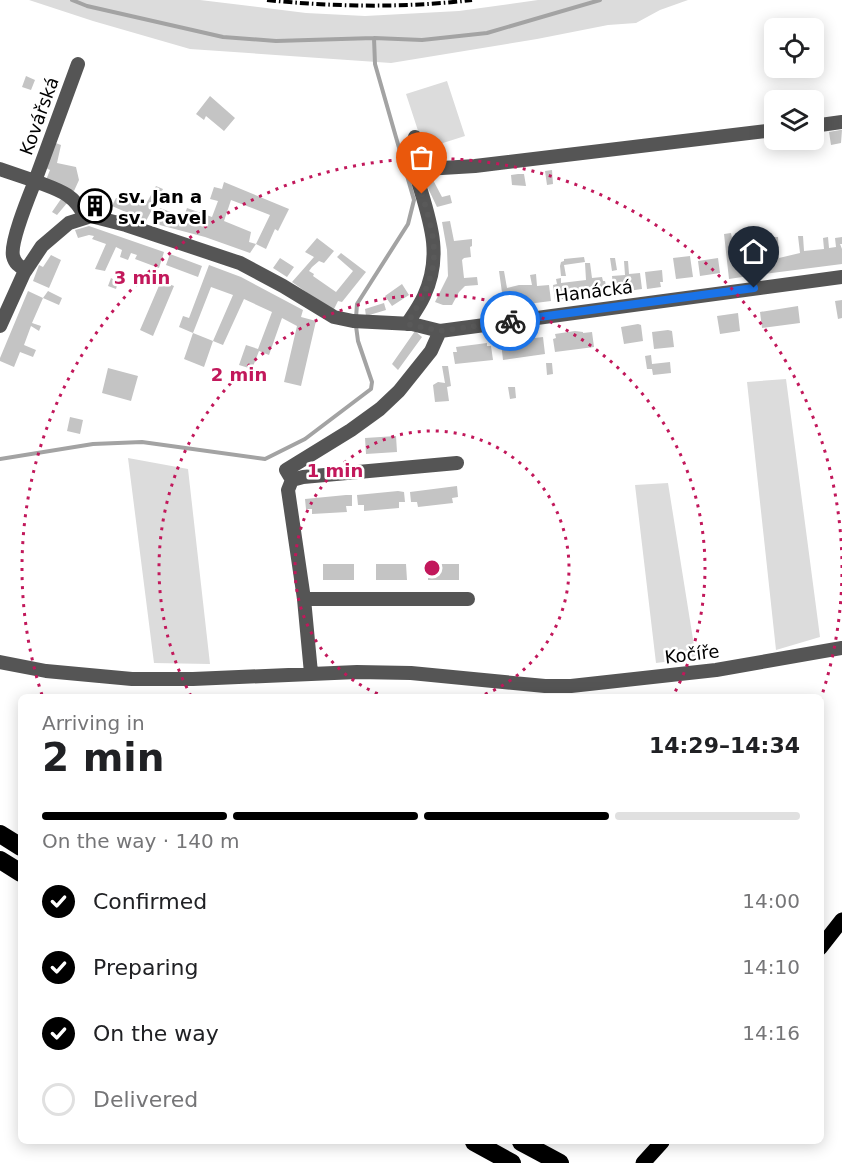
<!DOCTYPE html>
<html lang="en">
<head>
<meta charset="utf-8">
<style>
	body { margin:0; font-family:"DejaVu Sans",sans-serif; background:#f2f2f2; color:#202124; height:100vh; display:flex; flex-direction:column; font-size:22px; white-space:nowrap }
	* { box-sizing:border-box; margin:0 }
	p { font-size:20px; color:#757577 }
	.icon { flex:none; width:33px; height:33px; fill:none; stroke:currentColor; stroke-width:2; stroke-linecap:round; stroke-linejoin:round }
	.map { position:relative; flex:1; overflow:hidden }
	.sheet { position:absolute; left:18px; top:694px; width:806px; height:450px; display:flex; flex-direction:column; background:#fff; border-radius:9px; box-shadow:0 3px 15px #0003 }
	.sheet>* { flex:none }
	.fabs { position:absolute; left:764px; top:18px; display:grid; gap:12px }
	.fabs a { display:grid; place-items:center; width:60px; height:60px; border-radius:9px; background:#fff; box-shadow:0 3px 15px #0003; font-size:30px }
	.pin { position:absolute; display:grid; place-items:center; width:51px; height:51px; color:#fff; margin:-62px -26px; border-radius:50% 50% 50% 0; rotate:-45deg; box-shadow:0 0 6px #0007 }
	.pin .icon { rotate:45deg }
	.courier { position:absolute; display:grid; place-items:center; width:60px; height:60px; margin:-30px; border:4px solid #1a73e8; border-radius:50%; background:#fff; color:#222; box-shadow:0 2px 8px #0007 }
	.head em { font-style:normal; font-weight:600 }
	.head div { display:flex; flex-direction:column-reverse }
	.head { display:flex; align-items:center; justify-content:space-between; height:102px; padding:0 24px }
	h1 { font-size:39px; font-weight:600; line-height:45px }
	.bar { display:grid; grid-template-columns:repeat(4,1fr); gap:9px 6px; align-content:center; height:72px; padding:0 24px }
	.bar i { height:8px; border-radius:4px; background:#e0e0e0 }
	.bar .current { background:#000 }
	.bar p { grid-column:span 4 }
	ol { padding:0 24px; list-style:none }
	li { display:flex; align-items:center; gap:18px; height:66px }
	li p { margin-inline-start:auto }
	li .icon { padding:6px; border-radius:50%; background:#000; color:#fff; stroke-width:4 }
	li:last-child { color:#757577 }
	li i { width:33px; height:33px; border:3px solid #e0e0e0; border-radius:50% }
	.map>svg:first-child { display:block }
	.green { fill:#dcdcdc }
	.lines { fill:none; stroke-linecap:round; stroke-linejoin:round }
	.stream { stroke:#a3a3a3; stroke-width:4 }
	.building { fill:#c4c4c4; fill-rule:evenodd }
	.minor { stroke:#555; stroke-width:14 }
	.major { stroke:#000; stroke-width:15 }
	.highway { stroke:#000; stroke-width:18 }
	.rail { stroke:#000; stroke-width:4; stroke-dasharray:9 3 1.5 3; stroke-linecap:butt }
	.done { stroke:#595959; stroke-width:6; stroke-dasharray:0 10.8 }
	.route { stroke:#1a73e8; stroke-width:8 }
	.ring { fill:none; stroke:#c2185b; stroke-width:3; stroke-dasharray:3 6 }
	.labels { text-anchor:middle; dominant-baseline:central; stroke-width:5; stroke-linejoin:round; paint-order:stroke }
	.street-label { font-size:18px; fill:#000; stroke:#fff }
	.poi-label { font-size:18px; font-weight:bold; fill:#000; stroke:#fff; text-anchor:start }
	.centre { fill:#c2185b; stroke:#fff; stroke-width:3 }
	.ring-label { font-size:18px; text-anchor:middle; font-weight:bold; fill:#c2185b; stroke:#fff; stroke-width:5; stroke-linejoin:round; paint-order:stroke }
</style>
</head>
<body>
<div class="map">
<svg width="842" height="1163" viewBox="0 0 842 1163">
	<rect width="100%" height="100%" fill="#fff"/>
	<path class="green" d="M29,0H200L306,13L365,16L459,11L538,0H688L660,10L636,23L608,25L537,39L391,63L190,49L93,21Z
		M447,81L465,136L424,149L406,94Z
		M786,379L820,637L776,650L747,382Z
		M128,458L188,469L210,664L154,663Z
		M668,483L696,658L656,663L635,485Z"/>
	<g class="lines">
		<path class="stream" d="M72,0L87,6L223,37L276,41L374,38
			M356,318L357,304L408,224L414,200L375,64L374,38L422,40L487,33L600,0
			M0,459L93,444L142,442L265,459L305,439L371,389L372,382L358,341L356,326"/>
	</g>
	<path class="building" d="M26,76L35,80L31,90L22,87Z
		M210,96L235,118L224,131L206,116L204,120L196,114Z
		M840,130H842L841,143L831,145L829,132Z
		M778,140H786L787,148L780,149Z
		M53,142L61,145L57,163L76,167L79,180L74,191L46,180L50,170L44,167Z
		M552,170L553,184L547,185L545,171Z
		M518,174H524L526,186L512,185L511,175Z
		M432,178L442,197L450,195L452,203L437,207L425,182Z
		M224,182L289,209L278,231L275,229L266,249L256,244L250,253L205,237L152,223L160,208L184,217L187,208L212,217L218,201L210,199L214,187L222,189ZM231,200L270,215L256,244L249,242L251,232L224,221Z
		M156,186L163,189L146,221L112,206L116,198L126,202L130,197L146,204Z
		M61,199L67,203L57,215L52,212Z
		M450,221L454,241L472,239V246L470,247L471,257L464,258L462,260L464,278L477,277L478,285L465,286L459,292L452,305H443L435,302L448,276L447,250L442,222Z
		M89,226L164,252L159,268L135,259L137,255L131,253L128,260L120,257L122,250L116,247L105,271L95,269L106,244L92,239L94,236L89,235L78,238L75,230Z
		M731,233L733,244H730V247H733L735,261L747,260L749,276L729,279L724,234Z
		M798,236H803L804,251L824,249L823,238L828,237L829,248L836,247L835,238L842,237V244H840L842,249V264L756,275L752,257L775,256L773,237H778L779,258L800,253Z
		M317,238L334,251L324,263L319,261L312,267L309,271L314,274L313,276L336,292L353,271L337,257L341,253L366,272L342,302L338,301L333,311L292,282L314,257L305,252Z
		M170,254L202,266L198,277L166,265Z
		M51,255L61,260L49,288L33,281L39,265L43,267Z
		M690,256L693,277L676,279L673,258Z
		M584,257L585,262L564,265L566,276H561L560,266L561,262L564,261V259Z
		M280,258L294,267L287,277L273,268Z
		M610,258H615L617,270L612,271Z
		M718,258L720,273L700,276L698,261Z
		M624,261H628L629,274L640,273L642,289L614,293L612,276L625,275Z
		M585,263H590L592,278L602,277L603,281H605L607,290H604L605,294L555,300L553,285L557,284L556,279L561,278V283L586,280Z
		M209,265L241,277L303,310L301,317L316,321L301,386L284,382L297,326L282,318L269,355L259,351L252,369L239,365L246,345L258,349L272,312L244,299L223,345L213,341L233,295L211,287L193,333L213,341L204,367L184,359L193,333L179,327L183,316L189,318Z
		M662,270L663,282H660L661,287L647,289L645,272Z
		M499,271H504L507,288L519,285H532L530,275L536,274L537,286L549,285L551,301L504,307Z
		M111,278L118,282L116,289L108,286Z
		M161,281L174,286L153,336L140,330Z
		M402,284L409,295L392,306L385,296Z
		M28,291L43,298L48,291L62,298L59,305L43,298L32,323L41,326L39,331L31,326L24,345L36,350L33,357L20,352L14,367L0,361V358Z
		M842,300V318L838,319L835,301Z
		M384,303L386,310L366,316L365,309Z
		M798,306L800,323L762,328L760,312Z
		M738,313L740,331L720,334L717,316Z
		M638,324L641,325L643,341L624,344L621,327Z
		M668,330L672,331L674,347L654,349L652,332Z
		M415,331L422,337L398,370L392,364Z
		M575,331L583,332V333L592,332L594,347L555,352L553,339L556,338L555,334Z
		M543,337L545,354L503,360L501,342Z
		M487,343V346H491L493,360L455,364L453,352H457L456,347Z
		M651,355L652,364L670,362L671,373L653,375L652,369H647L645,356Z
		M546,363H552L553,374L547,375Z
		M442,366H448L451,386L447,387L449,401L435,402L433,385L438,382L445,383Z
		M108,368L138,376L131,401L102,393Z
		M508,387H515L516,398L510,399Z
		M70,417L83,420L80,434L67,431Z
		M396,436L397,452L366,454L365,438Z
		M457,486L458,497L452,498L453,503L418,507L417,502H411L410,492Z
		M398,491L404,492L405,502H399V508L364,511V505H358L357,495Z
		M346,495H352V506H346L347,512L312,514V509H306L305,499Z
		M323,564H354V580H323Z
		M376,564H406L407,580H376Z
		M428,564H459V580H428Z"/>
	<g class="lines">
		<path class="minor" d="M78,64L35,181C58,190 74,193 85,217
			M813,126L842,122
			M415,137L425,169
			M0,169L35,181C29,196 10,242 13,256C15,264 19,266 26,270
			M425,169L475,166L774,130
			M407,324C413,315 420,305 424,296C443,255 430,221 418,181L425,169
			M0,326L24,273L42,246L69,223L91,216L126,225L240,263L283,286L334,317L353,321L412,324L440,331L842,277
			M292,480L286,470L351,430L380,409L399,391L431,351L440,331
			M292,480L288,490L304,599L311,673
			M292,480L303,477L457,463
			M304,599H468
			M0,662L46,671L132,679H193L357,672L411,673L545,686H571L716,670L842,648"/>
		<path class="major" d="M820,948L842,920
			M643,1163L662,1142"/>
		<path class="highway" d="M0,834L21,847
			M0,860L21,873
			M474,1142L512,1163
			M521,1142L560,1163"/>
		<path class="rail" d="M267,0C335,7 404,8 472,0"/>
	</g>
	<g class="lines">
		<path class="done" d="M422,194C440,255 440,269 407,324L440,331L510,321"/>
		<path class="route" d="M510,321L754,288"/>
	</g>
	<g class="ring">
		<path d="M386 697A137 137 0 1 1 478 697"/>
		<path d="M191 696A273 273 0 1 1 673 696"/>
		<path d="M42 695A410 410 0 1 1 821 698"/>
	</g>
	<defs>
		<symbol id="building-ring" viewBox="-11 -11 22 22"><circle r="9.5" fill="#fff" stroke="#000" stroke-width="1.5"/><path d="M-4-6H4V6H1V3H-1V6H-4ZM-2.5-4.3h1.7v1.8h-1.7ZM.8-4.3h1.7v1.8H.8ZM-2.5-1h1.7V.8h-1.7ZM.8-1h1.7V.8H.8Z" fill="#000"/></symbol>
	</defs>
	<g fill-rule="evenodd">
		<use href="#building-ring" x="76" y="187" width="38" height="38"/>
	</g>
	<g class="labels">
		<g class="street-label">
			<text transform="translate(39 116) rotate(-70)">Kovářská</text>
			<text transform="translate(594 291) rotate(-7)">Hanácká</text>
			<text transform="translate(692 654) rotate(-7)">Kočíře</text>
		</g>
		<g class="poi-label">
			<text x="118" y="196">sv. Jan a<tspan x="118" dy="21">sv. Pavel</tspan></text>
		</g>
	</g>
	<circle cx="432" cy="568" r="9" class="centre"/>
	<g class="ring-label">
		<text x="142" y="284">3 min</text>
		<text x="239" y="381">2 min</text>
		<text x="335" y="477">1 min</text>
	</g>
</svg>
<div class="fabs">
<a><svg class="icon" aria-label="locate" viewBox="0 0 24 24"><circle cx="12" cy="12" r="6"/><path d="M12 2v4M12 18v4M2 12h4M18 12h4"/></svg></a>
<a><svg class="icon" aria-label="layers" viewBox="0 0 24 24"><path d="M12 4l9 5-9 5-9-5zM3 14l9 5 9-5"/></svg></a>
</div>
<div class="pin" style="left:422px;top:194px;background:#ea580c"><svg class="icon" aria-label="bag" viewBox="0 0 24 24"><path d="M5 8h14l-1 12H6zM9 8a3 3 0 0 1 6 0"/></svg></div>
<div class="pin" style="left:754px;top:288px;background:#1f2937"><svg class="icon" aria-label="home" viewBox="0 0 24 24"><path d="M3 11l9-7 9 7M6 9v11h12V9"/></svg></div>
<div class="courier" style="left:510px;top:321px"><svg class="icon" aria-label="bike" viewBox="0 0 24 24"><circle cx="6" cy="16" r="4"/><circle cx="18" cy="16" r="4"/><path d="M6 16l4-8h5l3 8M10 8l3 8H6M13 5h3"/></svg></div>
<section class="sheet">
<div class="head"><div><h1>2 min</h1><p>Arriving in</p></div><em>14:29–14:34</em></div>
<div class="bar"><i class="current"></i><i class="current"></i><i class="current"></i><i></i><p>On the way · 140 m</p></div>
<ol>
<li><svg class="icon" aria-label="check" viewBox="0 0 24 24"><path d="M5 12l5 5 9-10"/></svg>Confirmed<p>14:00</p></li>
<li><svg class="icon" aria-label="check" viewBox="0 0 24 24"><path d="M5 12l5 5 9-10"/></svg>Preparing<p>14:10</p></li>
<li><svg class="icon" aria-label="check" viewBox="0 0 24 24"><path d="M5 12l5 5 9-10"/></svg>On the way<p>14:16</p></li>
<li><i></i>Delivered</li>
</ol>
</section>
</div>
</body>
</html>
